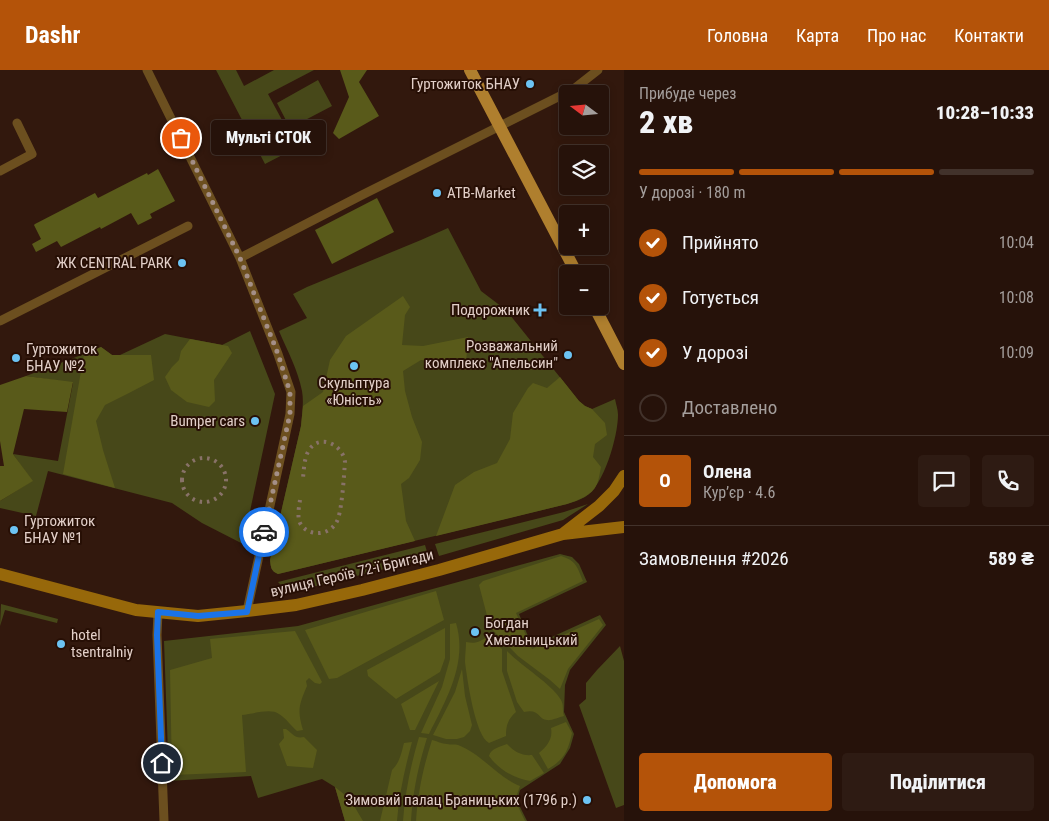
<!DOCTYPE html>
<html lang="uk">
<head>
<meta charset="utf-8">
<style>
	body { margin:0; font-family:"Roboto Condensed",sans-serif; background:#2e1b13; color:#f1f3f6; height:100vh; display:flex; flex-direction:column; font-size:19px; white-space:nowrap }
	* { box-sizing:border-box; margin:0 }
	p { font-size:16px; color:#a49e9c }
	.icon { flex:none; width:28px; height:28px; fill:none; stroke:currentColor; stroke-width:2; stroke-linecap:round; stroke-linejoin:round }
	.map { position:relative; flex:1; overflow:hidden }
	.details { display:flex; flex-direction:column; background:#26120a; width:425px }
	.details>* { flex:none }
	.needle { width:32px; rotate:286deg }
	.fabs { position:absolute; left:559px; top:15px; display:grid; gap:10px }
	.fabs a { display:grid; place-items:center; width:50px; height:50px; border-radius:5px; background:#26120a; box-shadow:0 2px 8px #0003,0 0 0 1px #42322b; font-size:25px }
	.pin { position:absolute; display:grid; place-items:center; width:42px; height:42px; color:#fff; margin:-21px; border:2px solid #fff; border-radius:50%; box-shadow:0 1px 5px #0007 }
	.courier { position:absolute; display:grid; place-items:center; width:50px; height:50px; margin:-25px; border:4px solid #1a73e8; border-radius:50%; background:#fff; color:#222; box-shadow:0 1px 6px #0007 }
	.bubble { position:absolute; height:35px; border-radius:5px; background:#26120a; box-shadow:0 2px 8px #0003,0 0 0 1px #42322b; font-size:16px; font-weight:800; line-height:35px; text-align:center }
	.head em { font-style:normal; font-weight:800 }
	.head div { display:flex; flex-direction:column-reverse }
	.head { display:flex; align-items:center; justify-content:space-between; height:85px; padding:0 15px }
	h1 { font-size:32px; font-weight:800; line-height:38px }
	.bar { display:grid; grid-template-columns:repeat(4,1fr); gap:8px 5px; align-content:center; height:60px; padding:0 15px }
	.bar i { height:6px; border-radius:4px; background:#42322b }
	.bar .on { background:#b45309 }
	.bar p { grid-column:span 4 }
	.line { display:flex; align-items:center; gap:12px; padding:0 15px; border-top:1px solid #42322b }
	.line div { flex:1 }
	.round { display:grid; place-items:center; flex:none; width:52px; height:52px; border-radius:5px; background:#2e1b13 }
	ol { padding:0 15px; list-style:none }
	li { display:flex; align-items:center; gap:15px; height:55px }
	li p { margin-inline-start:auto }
	li .icon { padding:5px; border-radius:50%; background:#b45309; color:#fff; stroke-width:4 }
	li:last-child { color:#a49e9c }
	li i { width:28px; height:28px; border:2px solid #42322b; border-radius:50% }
	.action { display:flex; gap:10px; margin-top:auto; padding:10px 15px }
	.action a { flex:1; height:58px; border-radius:5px; background:#b45309; color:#fff; font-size:20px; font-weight:800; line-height:58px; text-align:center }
	.action a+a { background:#2e1b13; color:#f1f3f6 }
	header { display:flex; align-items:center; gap:30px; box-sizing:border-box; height:70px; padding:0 25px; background:#b45309; color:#fff }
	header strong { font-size:24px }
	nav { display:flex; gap:28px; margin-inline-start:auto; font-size:18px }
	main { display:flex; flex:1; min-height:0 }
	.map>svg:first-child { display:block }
	.green { fill:#474819 }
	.forest { fill:#595a1a }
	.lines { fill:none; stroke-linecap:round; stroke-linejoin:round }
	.street { stroke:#6c4f1f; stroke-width:9 }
	.secondary { stroke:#97680a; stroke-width:12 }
	.primary { stroke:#af7f2e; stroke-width:12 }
	.rail { stroke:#887268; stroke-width:4; stroke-dasharray:2.5 5; stroke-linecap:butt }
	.done { stroke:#a48f87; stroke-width:5; stroke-dasharray:0 9 }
	.route { stroke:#1a73e8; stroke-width:6 }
	.poi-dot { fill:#6cc3f3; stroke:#270f05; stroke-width:2 }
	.labels { text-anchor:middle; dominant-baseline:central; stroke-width:4; stroke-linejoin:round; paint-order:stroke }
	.poi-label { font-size:15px; fill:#e2cfc8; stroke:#270f05; text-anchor:end }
	.street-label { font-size:15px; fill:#e2cfc8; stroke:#270f05 }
</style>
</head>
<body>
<header>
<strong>Dashr</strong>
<nav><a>Головна</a><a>Карта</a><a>Про нас</a><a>Контакти</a></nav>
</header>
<main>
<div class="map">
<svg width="624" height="751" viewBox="0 0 624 751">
	<rect width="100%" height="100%" fill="#32180d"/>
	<path class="green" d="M216,0H236L244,16L274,0H314L268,24L289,63L316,50L323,64L265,94Z
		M318,10L332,36L290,58L277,33Z
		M448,158L481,221L506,240L579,331L585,336L592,339L615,329C616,334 618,340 618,345C618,366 604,416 585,427C580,430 573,432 567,434L278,504C271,501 271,498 270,490L301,356C302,344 304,332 302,321C298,300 287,280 279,261L307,248L293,224L307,217L421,170Z
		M250,261L275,324L243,474L202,453L172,433L48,401L36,446L0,438V431L32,411L13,384L58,391L73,313L26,306L84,284L101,277L112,285H120L165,264L222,275Z
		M588,434L563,450L439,486L435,474L564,442Z
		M425,475L429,488L300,520C291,521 284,519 278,512Z
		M560,484L572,487L579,494L587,512L519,544L532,576L600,545L606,555L570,600L565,615L564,642L574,664L570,678L560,694L520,720L517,731L527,751H345L335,717L322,709L258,728L251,706L169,711L164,571L298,556Z
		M1,534L58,549L57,553L5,540L0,556Z
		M620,576L624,591V735L616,738L579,635L586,629V613L597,600Z"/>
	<path class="forest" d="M340,0H367L359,12L379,46L339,69L333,63L349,27Z
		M158,99L175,131L150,144L152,148L138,155L131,143L101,159L100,157L61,177L57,171L36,182L32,174L41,169L34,155L35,154L95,123L98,128L147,103L148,105Z
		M377,128L394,162L332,194L315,160Z
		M403,226L410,237L405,245L402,275L423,276L468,267L466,294L421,290L403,301L405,321L412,347L422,372L420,390L409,408L401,414L406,451L415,471L278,504C271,501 271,498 270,490L301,356L303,336L323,322L330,290L346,266Z
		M190,269L228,276L232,283L214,310L215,331L209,337L187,332L171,320L165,307L172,297L179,290L181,281Z
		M101,277L112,285H151L154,310L129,323L105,335L96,351L103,380L115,418L63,404L84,284Z
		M26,306L73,312L67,342L24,339L13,384L33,411L0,431V396H4L0,371V315Z
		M560,307L579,331L585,336L592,339L605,353L607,365L595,374L593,387L601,397C600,402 599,409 597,414C592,426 578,430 567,434L436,466L455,415L474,402L497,393L510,369L513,343L528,318L533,313L547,318Z
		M561,486C577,491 577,497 583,511L516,543L532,579L599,549L603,555L568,599L560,619L550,610L518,586L490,557L479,515L483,511Z
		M436,521L444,550L337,608L329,609L305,560Z
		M456,553C468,593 446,630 429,664L421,663L442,617L450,589V554Z
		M445,558V588L440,602L396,629L368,606L367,600Z
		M295,561L322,612L320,614L315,613L309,608L306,611L307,616C299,635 297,640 303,660L297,661C291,656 286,648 279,644C271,638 252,644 242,645L246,702L172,705L170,600L212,588L210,569Z
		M488,566L502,579V601L516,642C508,649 506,655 506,666L489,673C475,666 467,608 465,592C465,585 466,578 466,572C476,574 480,572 488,566Z
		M507,581C521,596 552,614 561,630C564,635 562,640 564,646C559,647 551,651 547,650C538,649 539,638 524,642L517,632L507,601Z
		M462,599L465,626L472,655L470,661L464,667L457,669H446L433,665L455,622Z
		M439,611L415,660H410L401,634Z
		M566,652L572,663C568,681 564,690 548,699L539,683C547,676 553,669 551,658Z
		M283,659H286C293,664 295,669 304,667L317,680L313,698L287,696L279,674L284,668Z
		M419,667L427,668C418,697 413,721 411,751H403C405,722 411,694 419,667Z
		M432,670C437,671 442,674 447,674C451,675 455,674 458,675C482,684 497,707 520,716L515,730L525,751H416C418,722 423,698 432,670Z
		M412,672C405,698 399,724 397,751H380L392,700C400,692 401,684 404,673Z
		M507,674C514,682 522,686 532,685L544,703L530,711C514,708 499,700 489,686C491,678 500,677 507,674Z
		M335,717L350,729L363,751H345Z"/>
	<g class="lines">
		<path class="street" d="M147,0L240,188L278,284L291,322L290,344L247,541
			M0,101L32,84L17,53
			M240,188L362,125L562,25L575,18L598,0
			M0,251L188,156
			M158,542L157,565L164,751"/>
		<path class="secondary" d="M564,463L599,436L614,421L624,406
			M0,504L136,540L198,546L247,541L296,535L362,520L439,500L563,464L624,457"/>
		<path class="primary" d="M470,0L577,204
			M594,236L624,294"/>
		<path class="rail" d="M182 410a22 22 0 1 1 44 0a22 22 0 1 1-44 0Z
			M300,430C299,437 297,446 300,453C308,467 328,466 336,453C342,445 344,404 345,392C343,375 320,363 309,380C304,388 304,399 303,408"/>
	</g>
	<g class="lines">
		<path class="done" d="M181,68L240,188L278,284L290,322V344L264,462"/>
		<path class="route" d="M162,693L157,565L158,542L198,546L247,542L264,462"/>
	</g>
	<g class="poi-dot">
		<circle cx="530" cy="14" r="5"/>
		<circle cx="437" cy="123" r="5"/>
		<circle cx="182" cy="193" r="5"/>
		<path d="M537.5 232.5h5v5h5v5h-5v5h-5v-5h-5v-5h5z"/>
		<circle cx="568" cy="285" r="5"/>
		<circle cx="16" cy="288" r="5"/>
		<circle cx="354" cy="296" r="5"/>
		<circle cx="255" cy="351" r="5"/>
		<circle cx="14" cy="460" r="5"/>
		<circle cx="475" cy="562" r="5"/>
		<circle cx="61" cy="574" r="5"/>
		<circle cx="587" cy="730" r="5"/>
	</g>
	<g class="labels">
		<g class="poi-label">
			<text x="520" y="14">Гуртожиток БНАУ</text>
			<text x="447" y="123" text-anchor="start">ATB-Market</text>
			<text x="172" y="193">ЖК CENTRAL PARK</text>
			<text x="530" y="240">Подорожник</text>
			<text x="558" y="276">Розважальний<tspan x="558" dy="17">комплекс "Апельсин"</tspan></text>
			<text x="26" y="279" text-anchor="start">Гуртожиток<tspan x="26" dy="17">БНАУ №2</tspan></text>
			<text x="354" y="313" text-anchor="middle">Скульптура<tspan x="354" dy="17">«Юність»</tspan></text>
			<text x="245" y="351">Bumper cars</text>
			<text x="24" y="451" text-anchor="start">Гуртожиток<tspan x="24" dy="17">БНАУ №1</tspan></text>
			<text x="485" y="553" text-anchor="start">Богдан<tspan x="485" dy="17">Хмельницький</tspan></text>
			<text x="71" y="565" text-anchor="start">hotel<tspan x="71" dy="17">tsentralniy</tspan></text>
			<text x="577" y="730">Зимовий палац Браницьких (1796 р.)</text>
		</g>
		<g class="street-label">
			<text transform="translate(352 503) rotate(-13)">вулиця Героїв 72-ї Бригади</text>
		</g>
	</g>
</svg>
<div class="fabs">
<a><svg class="needle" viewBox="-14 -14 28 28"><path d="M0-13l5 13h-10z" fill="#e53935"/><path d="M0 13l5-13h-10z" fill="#a49e9c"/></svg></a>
<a><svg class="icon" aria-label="layers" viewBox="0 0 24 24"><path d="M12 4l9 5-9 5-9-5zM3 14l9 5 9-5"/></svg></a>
<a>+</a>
<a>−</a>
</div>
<div class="pin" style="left:181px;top:68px;background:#ea580c"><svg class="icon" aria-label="bag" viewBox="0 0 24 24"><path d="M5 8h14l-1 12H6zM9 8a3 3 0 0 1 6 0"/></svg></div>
<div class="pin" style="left:162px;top:693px;background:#1f2937"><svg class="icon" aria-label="home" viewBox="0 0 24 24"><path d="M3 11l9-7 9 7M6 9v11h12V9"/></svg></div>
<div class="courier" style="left:264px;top:462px"><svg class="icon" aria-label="car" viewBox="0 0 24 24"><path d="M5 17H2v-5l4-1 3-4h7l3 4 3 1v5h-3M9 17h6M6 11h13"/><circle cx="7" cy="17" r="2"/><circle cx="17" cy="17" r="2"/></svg></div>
<div class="bubble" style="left:211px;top:50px;width:115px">Мульті СТОК</div>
</div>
<section class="details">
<div class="head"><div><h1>2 хв</h1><p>Прибуде через</p></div><em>10:28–10:33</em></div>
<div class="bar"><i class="on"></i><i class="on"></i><i class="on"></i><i></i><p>У дорозі · 180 m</p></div>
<ol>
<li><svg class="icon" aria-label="check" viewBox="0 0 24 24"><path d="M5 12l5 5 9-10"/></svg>Прийнято<p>10:04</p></li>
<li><svg class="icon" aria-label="check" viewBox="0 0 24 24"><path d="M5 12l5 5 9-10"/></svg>Готується<p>10:08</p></li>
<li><svg class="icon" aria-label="check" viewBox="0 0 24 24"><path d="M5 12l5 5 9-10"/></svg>У дорозі<p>10:09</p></li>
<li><i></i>Доставлено</li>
</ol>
<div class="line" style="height:90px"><b class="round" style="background:#b45309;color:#fff">О</b><div><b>Олена</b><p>Кур’єр · 4.6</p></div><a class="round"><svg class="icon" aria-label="chat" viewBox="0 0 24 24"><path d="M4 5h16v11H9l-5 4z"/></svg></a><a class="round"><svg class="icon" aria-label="phone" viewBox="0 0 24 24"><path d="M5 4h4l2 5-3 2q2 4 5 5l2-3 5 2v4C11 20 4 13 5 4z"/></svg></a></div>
<div class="line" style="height:65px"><div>Замовлення #2026</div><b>589 ₴</b></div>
<div class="action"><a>Допомога</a><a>Поділитися</a></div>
</section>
</main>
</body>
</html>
